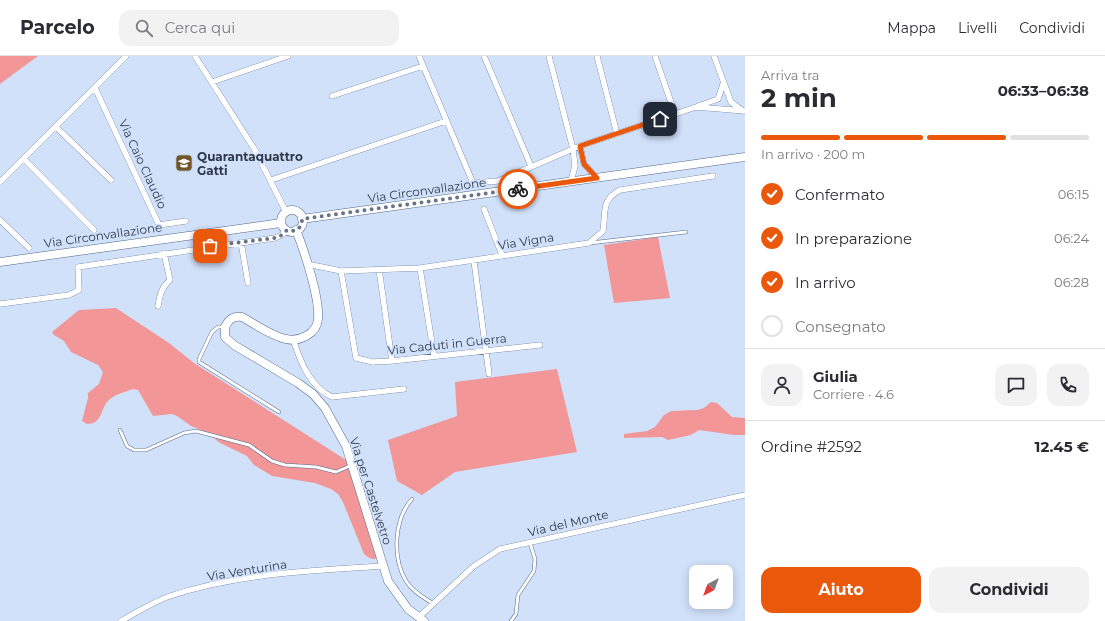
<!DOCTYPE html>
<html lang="it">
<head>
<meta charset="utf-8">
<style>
	body { margin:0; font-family:Montserrat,sans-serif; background:#f2f2f3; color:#2b2b33; height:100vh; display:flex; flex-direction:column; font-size:15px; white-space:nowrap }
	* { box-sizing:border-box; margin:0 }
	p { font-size:13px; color:#7c7c81 }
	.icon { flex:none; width:22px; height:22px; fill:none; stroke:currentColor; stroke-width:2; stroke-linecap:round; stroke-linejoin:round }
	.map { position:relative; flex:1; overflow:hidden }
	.sheet { display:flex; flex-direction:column; background:#fff; width:360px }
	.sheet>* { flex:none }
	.needle { width:26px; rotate:221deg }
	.tools { position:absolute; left:689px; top:509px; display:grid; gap:8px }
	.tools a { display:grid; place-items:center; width:44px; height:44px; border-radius:8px; background:#fff; box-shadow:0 2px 10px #0003; font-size:20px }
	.pin { position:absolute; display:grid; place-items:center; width:34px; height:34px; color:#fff; margin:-17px; border-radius:8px; box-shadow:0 2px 6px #0006 }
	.courier { position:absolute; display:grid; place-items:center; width:40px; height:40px; margin:-20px; border:3px solid #ea580c; border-radius:50%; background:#fff; color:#222; box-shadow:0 1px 5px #0007 }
	.head em { font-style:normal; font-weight:700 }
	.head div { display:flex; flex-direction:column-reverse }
	.head { display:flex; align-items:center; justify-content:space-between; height:68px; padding:0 16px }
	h1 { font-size:26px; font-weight:700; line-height:30px }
	.bar { display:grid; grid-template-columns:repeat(4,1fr); gap:6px 4px; align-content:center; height:48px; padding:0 16px }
	.bar i { height:5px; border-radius:3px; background:#e1e1e2 }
	.bar .current { background:#ea580c }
	.bar p { grid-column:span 4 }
	.line { display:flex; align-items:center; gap:10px; padding:0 16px; border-top:1px solid #e1e1e2 }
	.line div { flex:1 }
	.round { display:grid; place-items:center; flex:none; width:42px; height:42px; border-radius:12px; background:#f2f2f3 }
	ol { padding:0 16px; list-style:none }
	li { display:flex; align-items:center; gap:12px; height:44px }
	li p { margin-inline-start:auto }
	li .icon { padding:4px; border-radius:50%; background:#ea580c; color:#fff; stroke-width:4 }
	li:last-child { color:#7c7c81 }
	li i { width:22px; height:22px; border:2px solid #e1e1e2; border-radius:50% }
	.action { display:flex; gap:8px; margin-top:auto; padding:8px 16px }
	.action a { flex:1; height:46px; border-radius:12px; background:#ea580c; color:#fff; font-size:16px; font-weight:700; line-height:46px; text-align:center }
	.action a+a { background:#f2f2f3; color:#2b2b33 }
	header { display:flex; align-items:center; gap:24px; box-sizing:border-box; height:56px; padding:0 20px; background:#fff; border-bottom:1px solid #e1e1e2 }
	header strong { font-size:19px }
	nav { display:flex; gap:22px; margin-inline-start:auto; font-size:14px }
	.search { width:280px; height:36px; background:#f2f2f3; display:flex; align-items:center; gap:10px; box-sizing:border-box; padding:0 14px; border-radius:12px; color:#7c7c81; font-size:15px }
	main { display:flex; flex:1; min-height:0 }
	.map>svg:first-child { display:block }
	.green { fill:#f39697 }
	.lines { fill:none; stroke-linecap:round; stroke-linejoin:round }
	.lane-casing { stroke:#52698d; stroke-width:4 }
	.street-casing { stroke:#52698d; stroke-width:6 }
	.secondary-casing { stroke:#52698d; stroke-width:9 }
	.lane { stroke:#fff; stroke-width:3 }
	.street { stroke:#fff; stroke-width:5.5 }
	.secondary { stroke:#fff; stroke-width:8 }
	.done { stroke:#687488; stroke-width:4; stroke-dasharray:0 7.2 }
	.route { stroke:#ea580c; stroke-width:5 }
	.labels { text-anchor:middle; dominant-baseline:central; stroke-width:3.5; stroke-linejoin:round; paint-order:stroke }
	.poi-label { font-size:12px; font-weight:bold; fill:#2f394a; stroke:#d1e1fa; text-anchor:start }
	.street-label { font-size:12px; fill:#2f394a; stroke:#d1e1fa }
</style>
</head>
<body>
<header>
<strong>Parcelo</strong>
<div class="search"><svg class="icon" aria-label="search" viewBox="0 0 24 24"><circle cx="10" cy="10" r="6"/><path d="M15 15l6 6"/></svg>Cerca qui</div>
<nav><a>Mappa</a><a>Livelli</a><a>Condividi</a></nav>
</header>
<main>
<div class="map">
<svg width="745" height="565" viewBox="0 0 745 565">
	<rect width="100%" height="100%" fill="#d1e1fa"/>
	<path class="green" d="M0,0H38L0,28Z
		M658,181L670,242L614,247L604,189Z
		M116,252L169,287L194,307L346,404L379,501C373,505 369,502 364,498L343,446L338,438L331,433L315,427L272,420L254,409L247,400L220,387L208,377L191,370L177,360L172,358L153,360L138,334L133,333C125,336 115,338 109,344C100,352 103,368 87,368L82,365L88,342V337L99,328L103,316L98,309L71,296L64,285L54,279L52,276L79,254Z
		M557,313L577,396L455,416L422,439L397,425L388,384L457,360L455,326Z
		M711,346L717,347L732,361L745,362V379H734L699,374L691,379L668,384L662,381L624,382V378L647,375L655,371L664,359L671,355L697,354L704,352Z"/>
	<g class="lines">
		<defs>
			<path id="lane" d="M590,187L686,176
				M225,271H218L212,276L199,303V306L279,356
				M120,374L127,390L134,394H146L184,377L196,375L249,389L272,405L285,409L316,411L336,416L352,409
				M412,443C394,463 392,502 406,525C412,535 423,541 432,547
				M511,565L516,558L518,539L534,515L535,503L530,487"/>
			<path id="street" d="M195,0L255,94L286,156
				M419,0L473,127L498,125L580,90L696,51L745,55
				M484,0L531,110
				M549,0L573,93L575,110L571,125
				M597,0L617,78
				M655,0L675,58
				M714,0L731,46L743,55
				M212,26L288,0
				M95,32L159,169L186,165
				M332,40L423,10
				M698,50L718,43L723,28
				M56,71L111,124
				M580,90L584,108L597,122
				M24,103L94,174
				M271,124L446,65
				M0,126L126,0
				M484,153L502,199
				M0,164L29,192
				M241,186L248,227
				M474,205L489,318
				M307,208L341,215L420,212L589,187L603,175C606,155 601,144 620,134L713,120
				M420,212L434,300
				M379,213L392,305
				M341,215L356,302L373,306L392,305L540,289
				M0,248L69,239L79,234L78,211L275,182L282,179L287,174
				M158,250C160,239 161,232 170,224L164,197
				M293,283C300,305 310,331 332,341L404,333
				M419,561L474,510L500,493L745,439
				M121,565C137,556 153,546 170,540C238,517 312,515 383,510"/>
			<path id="secondary" d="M281 165a11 11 0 1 1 22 0a11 11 0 1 1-22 0Z
				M302,163L745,101
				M296,174C304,194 320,242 318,263C317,278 299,286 286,283C271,280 255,268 242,261C233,260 229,263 225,271V281L234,289L298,327L313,338L325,352L346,390L388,525L408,553L424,565
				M0,206L281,167"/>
		</defs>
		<use href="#lane" class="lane-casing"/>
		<use href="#street" class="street-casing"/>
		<use href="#secondary" class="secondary-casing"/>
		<use href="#lane" class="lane"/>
		<use href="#street" class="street"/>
		<use href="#secondary" class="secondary"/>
	</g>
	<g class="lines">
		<path class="done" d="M210,190L275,182L282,179L287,174C296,177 302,172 302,163L518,133"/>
		<path class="route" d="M518,133L597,122L584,108L580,90L660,63"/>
	</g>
	<defs>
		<symbol id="school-square" viewBox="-11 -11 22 22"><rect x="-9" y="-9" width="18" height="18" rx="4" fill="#6f5527" stroke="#d1e1fa"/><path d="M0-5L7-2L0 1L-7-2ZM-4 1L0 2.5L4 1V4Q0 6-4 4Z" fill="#fff"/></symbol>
	</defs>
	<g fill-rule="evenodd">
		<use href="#school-square" x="174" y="97" width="20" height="20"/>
	</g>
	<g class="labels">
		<g class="poi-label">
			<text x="197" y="100">Quarantaquattro<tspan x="197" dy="14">Gatti</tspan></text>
		</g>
		<g class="street-label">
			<text transform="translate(143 108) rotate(65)">Via Caio Claudio</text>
			<text transform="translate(427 134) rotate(-8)">Via Circonvallazione</text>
			<text transform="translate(103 179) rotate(-8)">Via Circonvallazione</text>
			<text transform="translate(526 185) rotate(-9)">Via Vigna</text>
			<text transform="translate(447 288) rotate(-6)">Via Caduti in Guerra</text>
			<text transform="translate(371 435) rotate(72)">Via per Castelvetro</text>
			<text transform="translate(568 467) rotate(-13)">Via del Monte</text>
			<text transform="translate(247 514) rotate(-9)">Via Venturina</text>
		</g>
	</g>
</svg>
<div class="tools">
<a><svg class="needle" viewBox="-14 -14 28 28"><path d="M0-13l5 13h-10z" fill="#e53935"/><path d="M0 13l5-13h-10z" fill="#7c7c81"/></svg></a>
</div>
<div class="pin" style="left:210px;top:190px;background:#ea580c"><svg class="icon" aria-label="bag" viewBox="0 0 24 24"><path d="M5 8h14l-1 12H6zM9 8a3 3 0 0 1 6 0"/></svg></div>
<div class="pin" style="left:660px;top:63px;background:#1f2937"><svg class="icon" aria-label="home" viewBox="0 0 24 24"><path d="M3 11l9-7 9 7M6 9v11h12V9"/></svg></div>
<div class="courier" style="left:518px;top:133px"><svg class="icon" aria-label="bike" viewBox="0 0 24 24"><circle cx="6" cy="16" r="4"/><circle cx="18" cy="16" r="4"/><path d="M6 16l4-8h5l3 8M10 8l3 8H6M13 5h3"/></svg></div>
</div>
<section class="sheet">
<div class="head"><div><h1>2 min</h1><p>Arriva tra</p></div><em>06:33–06:38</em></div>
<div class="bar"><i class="current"></i><i class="current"></i><i class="current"></i><i></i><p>In arrivo · 200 m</p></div>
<ol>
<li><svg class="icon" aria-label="check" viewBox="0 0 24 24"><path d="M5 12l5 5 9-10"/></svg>Confermato<p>06:15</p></li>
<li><svg class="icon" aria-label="check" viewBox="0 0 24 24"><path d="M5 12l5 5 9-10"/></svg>In preparazione<p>06:24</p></li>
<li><svg class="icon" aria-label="check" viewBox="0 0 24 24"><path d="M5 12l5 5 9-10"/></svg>In arrivo<p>06:28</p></li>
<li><i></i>Consegnato</li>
</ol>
<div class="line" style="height:72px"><a class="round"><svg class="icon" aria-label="person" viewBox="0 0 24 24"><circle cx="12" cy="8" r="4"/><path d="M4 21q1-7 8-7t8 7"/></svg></a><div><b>Giulia</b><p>Corriere · 4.6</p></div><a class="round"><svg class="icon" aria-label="chat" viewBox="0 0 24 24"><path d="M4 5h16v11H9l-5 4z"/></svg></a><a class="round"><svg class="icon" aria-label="phone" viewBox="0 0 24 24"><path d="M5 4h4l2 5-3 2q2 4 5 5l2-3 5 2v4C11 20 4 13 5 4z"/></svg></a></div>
<div class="line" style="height:52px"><div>Ordine #2592</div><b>12.45 €</b></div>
<div class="action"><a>Aiuto</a><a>Condividi</a></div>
</section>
</main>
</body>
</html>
